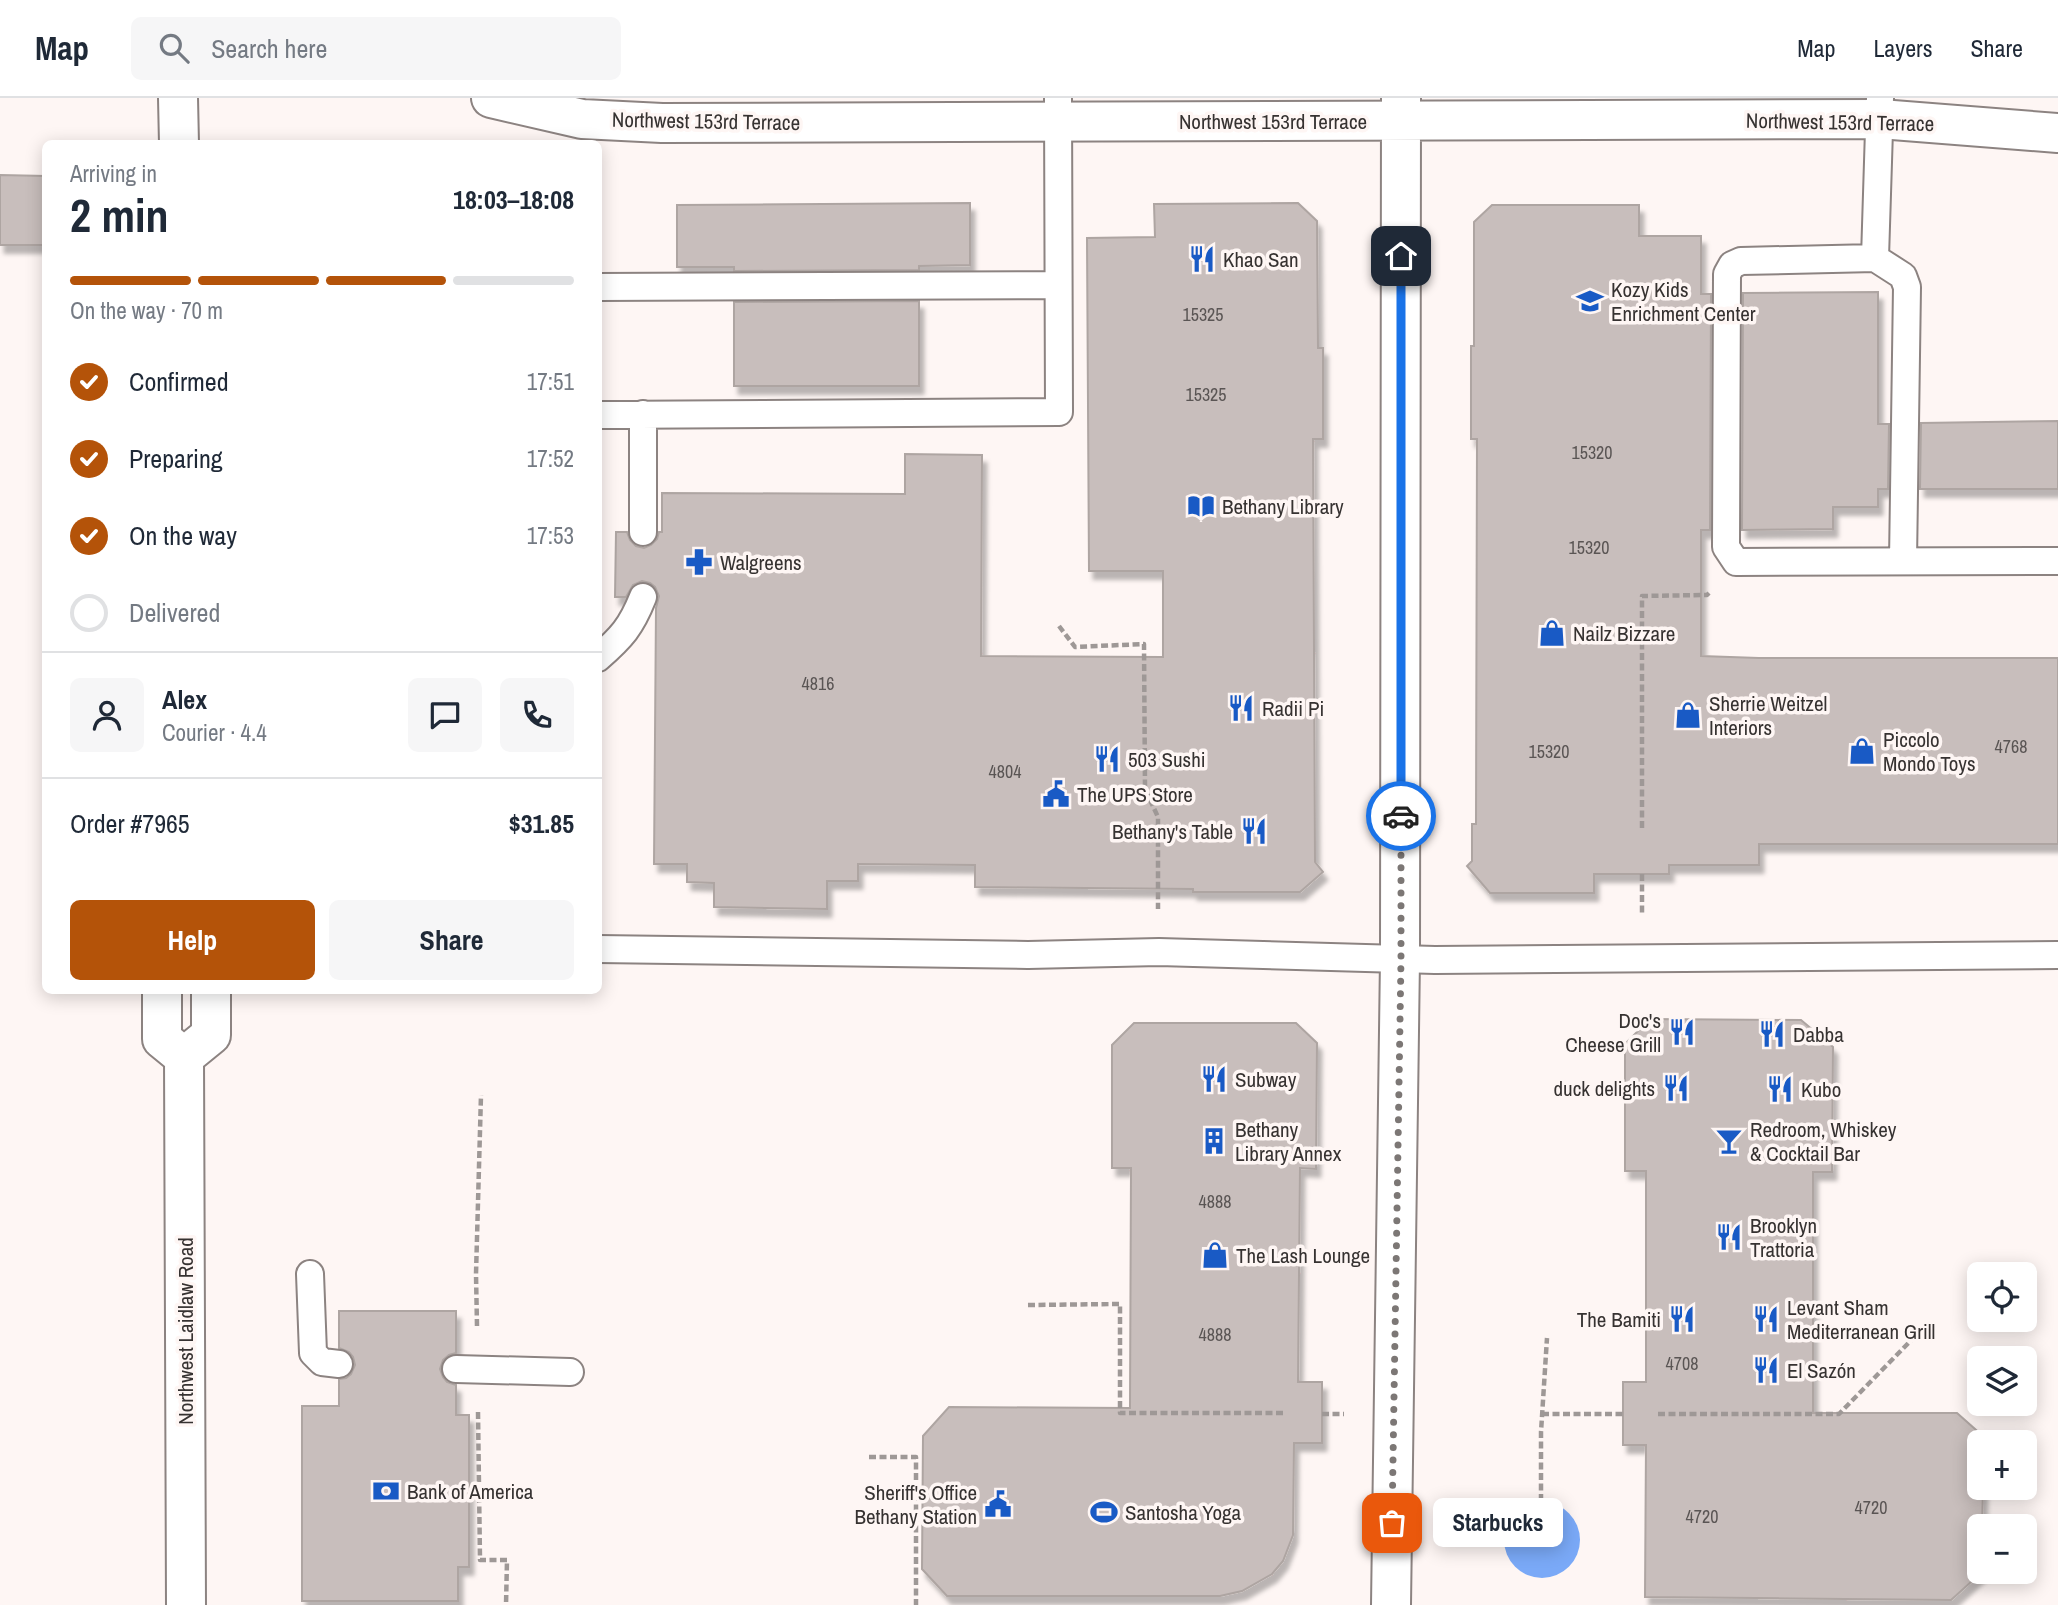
<!DOCTYPE html>
<html lang="en">
<head>
<meta charset="utf-8">
<style>
	body { margin:0; font-family:"Archivo Narrow",sans-serif; background:#f6f6f7; color:#1f2937; height:100vh; display:flex; flex-direction:column; font-size:26px; white-space:nowrap }
	* { box-sizing:border-box; margin:0 }
	p { font-size:23px; color:#747a83 }
	.icon { flex:none; width:38px; height:38px; fill:none; stroke:currentColor; stroke-width:2; stroke-linecap:round; stroke-linejoin:round }
	.map { position:relative; flex:1; overflow:hidden }
	.details { position:absolute; left:42px; top:42px; width:560px; height:854px; display:flex; flex-direction:column; background:#fff; border-radius:10px; box-shadow:0 4px 18px #0003 }
	.details>* { flex:none }
	.fabs { position:absolute; left:1967px; top:1164px; display:grid; gap:14px }
	.fabs a { display:grid; place-items:center; width:70px; height:70px; border-radius:10px; background:#fff; box-shadow:0 4px 18px #0003; font-size:35px }
	.pin { position:absolute; display:grid; place-items:center; width:60px; height:60px; color:#fff; margin:-30px; border-radius:14px; box-shadow:0 4px 10px #0006 }
	.courier { position:absolute; display:grid; place-items:center; width:70px; height:70px; margin:-35px; border:5px solid #1a73e8; border-radius:50%; background:#fff; color:#222; box-shadow:0 2px 9px #0007 }
	.bubble { position:absolute; height:49px; border-radius:10px; background:#fff; box-shadow:0 4px 18px #0003; font-size:23px; font-weight:800; line-height:49px; text-align:center }
	.overview em { font-style:normal; font-weight:800 }
	.overview div { display:flex; flex-direction:column-reverse }
	.overview { display:flex; align-items:center; justify-content:space-between; height:119px; padding:0 28px }
	h1 { font-size:46px; font-weight:800; line-height:52px }
	.bar { display:grid; grid-template-columns:repeat(4,1fr); gap:10px 7px; align-content:center; height:84px; padding:0 28px }
	.bar i { height:9px; border-radius:5px; background:#e0e1e3 }
	.bar .on { background:#b45309 }
	.bar p { grid-column:span 4 }
	.line { display:flex; align-items:center; gap:18px; padding:0 28px; border-top:2px solid #e0e1e3 }
	.line div { flex:1 }
	.round { display:grid; place-items:center; flex:none; width:74px; height:74px; border-radius:10px; background:#f6f6f7 }
	ol { padding:0 28px; list-style:none }
	li { display:flex; align-items:center; gap:21px; height:77px }
	li p { margin-inline-start:auto }
	li .icon { padding:7px; border-radius:50%; background:#b45309; color:#fff; stroke-width:4 }
	li:last-child { color:#747a83 }
	li i { width:38px; height:38px; border:4px solid #e0e1e3; border-radius:50% }
	.primary-button { display:flex; gap:14px; margin-top:auto; padding:14px 28px }
	.primary-button a { flex:1; height:80px; border-radius:10px; background:#b45309; color:#fff; font-size:28px; font-weight:800; line-height:80px; text-align:center }
	.primary-button a+a { background:#f6f6f7; color:#1f2937 }
	header { display:flex; align-items:center; gap:42px; box-sizing:border-box; height:98px; padding:0 35px; background:#fff; border-bottom:2px solid #e0e1e3 }
	header strong { font-size:33px }
	nav { display:flex; gap:38px; margin-inline-start:auto; font-size:24px }
	.search { width:490px; height:63px; background:#f6f6f7; display:flex; align-items:center; gap:18px; box-sizing:border-box; padding:0 24px; border-radius:10px; color:#747a83; font-size:26px }
	.map>svg:first-child { display:block }
	.water { fill:#7aa9f7 }
	.building { fill:#c8bebc; stroke:#aea5a2; stroke-width:2; filter:url(#shadow) }
	.lines { fill:none; stroke-linecap:round; stroke-linejoin:round }
	.service-casing { stroke:#8c8381; stroke-width:30 }
	.minor-casing { stroke:#8c8381; stroke-width:42 }
	.secondary-casing { stroke:#8c8381; stroke-width:42 }
	.path { stroke:#9e9896; stroke-width:4.5; stroke-dasharray:7 3.5; stroke-linecap:butt }
	.service { stroke:#fff; stroke-width:26 }
	.minor { stroke:#fff; stroke-width:38 }
	.secondary { stroke:#fff; stroke-width:38 }
	.done { stroke:#7c7775; stroke-width:7; stroke-dasharray:0 12.6 }
	.route { stroke:#1a73e8; stroke-width:9 }
	.labels { text-anchor:middle; dominant-baseline:central; stroke-width:7; stroke-linejoin:round; paint-order:stroke }
	.number-label { font-size:18px; fill:#5a5554 }
	.street-label { font-size:21px; fill:#363231; stroke:#fef6f4 }
	.poi-label { font-size:21px; fill:#363231; stroke:#fef6f4; text-anchor:start }
</style>
</head>
<body>
<header>
<strong>Map</strong>
<div class="search"><svg class="icon" aria-label="search" viewBox="0 0 24 24"><circle cx="10" cy="10" r="6"/><path d="M15 15l6 6"/></svg>Search here</div>
<nav><a>Map</a><a>Layers</a><a>Share</a></nav>
</header>
<div class="map">
<svg width="2058" height="1507" viewBox="0 0 2058 1507">
	<defs>
		<filter id="shadow"><feDropShadow dx="4.5" dy="8" stdDeviation="2" flood-color="#0004"/></filter>
	</defs>
	<rect width="100%" height="100%" fill="#fef6f4"/>
	<path class="water" d="M1504 1442a38 38 0 1 1 76 0a38 38 0 1 1-76 0Z"/>
	<path class="building" d="M0,77L46,78V147H0Z
		M970,105V167L919,168V172L734,173V169H677V107Z
		M1298,105L1317,123L1318,250H1323V341H1313L1315,764L1323,774L1300,794H1193V791L975,789V767L858,766V783H827V811L714,809V785L687,784V766H654L656,510L659,498L655,489L650,485L642,483L633,487L626,499H615L616,434H627L630,442L636,448L644,450L651,447L657,441L659,434H662V395L905,396V356L982,357L981,558L1163,559V473H1089L1087,140L1155,139L1154,106Z
		M1492,107H1639V138H1701V196H1711L1710,432H1701V558L1759,560H2058V746H1759V767H1669V776H1594V795H1490L1467,768L1472,763V726H1476L1477,341H1471V248H1474V124Z
		M1878,194V326H1889L1888,391H1878V409H1833V431L1742,432L1743,195Z
		M919,203V288H734V204Z
		M2058,323V391H1920L1921,325Z
		M1650,921L1801,922L1833,949L1832,1074H1813V1315H1957L1984,1339V1344H1979V1390H1983L1982,1428H1979V1474H1982L1951,1502L1645,1499L1646,1347H1623V1284H1646V1073H1625V946Z
		M1134,925H1296L1317,945L1316,1071L1300,1070L1298,1284H1322V1345H1294L1293,1437L1283,1463L1272,1476L1242,1493L1220,1498H947L922,1471L923,1338L949,1309L1130,1310L1131,1070H1112V947Z
		M339,1213H456V1255L449,1257L443,1262L440,1271L443,1279L447,1284L456,1287V1317H469V1469H458V1503H302V1308H339V1281L346,1280L351,1276L355,1267L353,1259L349,1254L339,1250Z"/>
	<g class="lines">
		<defs>
			<path id="service" d="M1875,160L1880,0
				M598,189L1058,187
				M643,316V434
				M598,317L1059,314L1058,0
				M1903,463L1907,189L1903,178L1875,160L1741,163L1732,167L1727,176L1726,449L1736,464L2058,463
				M598,560C622,539 631,529 643,499
				M598,851L1028,857L1159,854L1435,862L2058,857
				M310,1176L313,1255L322,1264L339,1266
				M456,1271L570,1274"/>
			<path id="minor" d="M491,0L582,21L662,25L1880,21L2058,35
				M1391,1507L1400,861L1401,0"/>
			<path id="secondary" d="M178,0L179,46
				M162,892V941L184,959
				M184,959L186,1507
				M184,959L211,937V892"/>
		</defs>
		<use href="#service" class="service-casing"/>
		<use href="#minor" class="minor-casing"/>
		<use href="#secondary" class="secondary-casing"/>
		<path class="path" d="M1059,528L1075,549L1144,546L1145,691L1158,719V811
			M1642,730V498L1707,497L1709,495
			M1642,776V817
			M1028,1207L1120,1206V1315H1285
			M477,1228L476,1176L481,997
			M478,1314L480,1462H507L506,1507
			M1322,1316H1344
			M1542,1316H1623
			M1658,1316H1839L1927,1226
			M869,1359H916V1507
			M1541,1403V1334L1547,1240"/>
		<use href="#service" class="service"/>
		<use href="#minor" class="minor"/>
		<use href="#secondary" class="secondary"/>
	</g>
	<g class="lines">
		<path class="done" d="M1392,1425L1401,861V718"/>
		<path class="route" d="M1401,718V158"/>
	</g>
	<defs>
		<symbol id="restaurant-bare" viewBox="-9 -9 18 18"><path d="M-5-6h1v4h1v-4h1v4h1v-4h1v5L-1.5 .5V6h-2V.5L-5-1ZM5-6V6H3V1.5H1.5Q1.5-4 5-6Z" fill="#195ac5" stroke="#fef6f4" stroke-width="2.5" paint-order="stroke"/></symbol>
		<symbol id="school-bare" viewBox="-9 -9 18 18"><path d="M0-5L7-2L0 1L-7-2ZM-4 1L0 2.5L4 1V4Q0 6-4 4Z" fill="#195ac5" stroke="#fef6f4" stroke-width="2.5" paint-order="stroke"/></symbol>
		<symbol id="library-bare" viewBox="-9 -9 18 18"><path d="M-6-4Q-3-5.5-.7-3.5V5Q-3 3-6 4ZM6-4Q3-5.5 .7-3.5V5Q3 3 6 4Z" fill="#195ac5" stroke="#fef6f4" stroke-width="2.5" paint-order="stroke"/></symbol>
		<symbol id="pharmacy-bare" viewBox="-9 -9 18 18"><path d="M-2-6h4v4h4v4h-4v4h-4v-4h-4v-4h4Z" fill="#195ac5" stroke="#fef6f4" stroke-width="2.5" paint-order="stroke"/></symbol>
		<symbol id="shop-bare" viewBox="-9 -9 18 18"><path d="M-5-2.5h2.3a2.7 3.5 0 0 1 5.4 0H5L5.5 6h-11ZM-1.5-2.5h3a1.5 2.3 0 0 0-3 0Z" fill="#195ac5" stroke="#fef6f4" stroke-width="2.5" paint-order="stroke"/></symbol>
		<symbol id="civic-bare" viewBox="-9 -9 18 18"><path d="M-.6-6.5H3V-4.5H.6V-3L4-1V1h2V6H-6V1h2V-1L-.6-3ZM-1.2 2.5V6h2.4V2.5Z" fill="#195ac5" stroke="#fef6f4" stroke-width="2.5" paint-order="stroke"/></symbol>
		<symbol id="building-bare" viewBox="-9 -9 18 18"><path d="M-4-6H4V6H1V3H-1V6H-4ZM-2.5-4.3h1.7v1.8h-1.7ZM.8-4.3h1.7v1.8H.8ZM-2.5-1h1.7V.8h-1.7ZM.8-1h1.7V.8H.8Z" fill="#195ac5" stroke="#fef6f4" stroke-width="2.5" paint-order="stroke"/></symbol>
		<symbol id="bar-bare" viewBox="-9 -9 18 18"><path d="M-6-5H6L.8 .8V4.5H3.5V6h-7V4.5H-.8V.8Z" fill="#195ac5" stroke="#fef6f4" stroke-width="2.5" paint-order="stroke"/></symbol>
		<symbol id="bank-bare" viewBox="-9 -9 18 18"><path d="M-6-4H6V4H-6ZM0-2.3a2.3 2.3 0 1 0 0 4.6a2.3 2.3 0 1 0 0-4.6Z" fill="#195ac5" stroke="#fef6f4" stroke-width="2.5" paint-order="stroke"/></symbol>
		<symbol id="stadium-bare" viewBox="-9 -9 18 18"><path d="M0-5a6.5 5 0 1 0 0 10a6.5 5 0 1 0 0-10ZM-3.5-1.8h7v3.6h-7Z" fill="#195ac5" stroke="#fef6f4" stroke-width="2.5" paint-order="stroke"/></symbol>
	</defs>
	<g fill-rule="evenodd">
		<use href="#restaurant-bare" x="1183" y="142" width="38" height="38"/>
		<use href="#school-bare" x="1571" y="184" width="38" height="38"/>
		<use href="#library-bare" x="1182" y="389" width="38" height="38"/>
		<use href="#pharmacy-bare" x="680" y="445" width="38" height="38"/>
		<use href="#shop-bare" x="1533" y="516" width="38" height="38"/>
		<use href="#restaurant-bare" x="1222" y="591" width="38" height="38"/>
		<use href="#shop-bare" x="1669" y="598" width="38" height="38"/>
		<use href="#shop-bare" x="1843" y="634" width="38" height="38"/>
		<use href="#restaurant-bare" x="1088" y="642" width="38" height="38"/>
		<use href="#civic-bare" x="1037" y="677" width="38" height="38"/>
		<use href="#restaurant-bare" x="1235" y="714" width="38" height="38"/>
		<use href="#restaurant-bare" x="1663" y="915" width="38" height="38"/>
		<use href="#restaurant-bare" x="1753" y="917" width="38" height="38"/>
		<use href="#restaurant-bare" x="1195" y="962" width="38" height="38"/>
		<use href="#restaurant-bare" x="1657" y="971" width="38" height="38"/>
		<use href="#restaurant-bare" x="1761" y="972" width="38" height="38"/>
		<use href="#building-bare" x="1195" y="1024" width="38" height="38"/>
		<use href="#bar-bare" x="1710" y="1024" width="38" height="38"/>
		<use href="#restaurant-bare" x="1710" y="1120" width="38" height="38"/>
		<use href="#shop-bare" x="1196" y="1138" width="38" height="38"/>
		<use href="#restaurant-bare" x="1663" y="1202" width="38" height="38"/>
		<use href="#restaurant-bare" x="1747" y="1202" width="38" height="38"/>
		<use href="#restaurant-bare" x="1747" y="1253" width="38" height="38"/>
		<use href="#bank-bare" x="367" y="1374" width="38" height="38"/>
		<use href="#civic-bare" x="979" y="1387" width="38" height="38"/>
		<use href="#stadium-bare" x="1085" y="1395" width="38" height="38"/>
	</g>
	<g class="labels">
		<g class="number-label">
			<text x="1203" y="216">15325</text>
			<text x="1206" y="296">15325</text>
			<text x="1592" y="354">15320</text>
			<text x="1589" y="449">15320</text>
			<text x="818" y="585">4816</text>
			<text x="2011" y="648">4768</text>
			<text x="1549" y="653">15320</text>
			<text x="1005" y="673">4804</text>
			<text x="1215" y="1103">4888</text>
			<text x="1215" y="1236">4888</text>
			<text x="1682" y="1265">4708</text>
			<text x="1871" y="1409">4720</text>
			<text x="1702" y="1418">4720</text>
		</g>
		<g class="street-label">
			<text transform="translate(706 23) rotate(1)">Northwest 153rd Terrace</text>
			<text x="1273" y="23">Northwest 153rd Terrace</text>
			<text transform="translate(1840 24) rotate(1)">Northwest 153rd Terrace</text>
			<text transform="translate(185 1233) rotate(-90)">Northwest Laidlaw Road</text>
		</g>
		<g class="poi-label">
			<text x="1223" y="161">Khao San</text>
			<text x="1611" y="191">Kozy Kids<tspan x="1611" dy="24">Enrichment Center</tspan></text>
			<text x="1222" y="408">Bethany Library</text>
			<text x="720" y="464">Walgreens</text>
			<text x="1573" y="535">Nailz Bizzare</text>
			<text x="1709" y="605">Sherrie Weitzel<tspan x="1709" dy="24">Interiors</tspan></text>
			<text x="1262" y="610">Radii Pi</text>
			<text x="1883" y="641">Piccolo<tspan x="1883" dy="24">Mondo Toys</tspan></text>
			<text x="1128" y="661">503 Sushi</text>
			<text x="1077" y="696">The UPS Store</text>
			<text x="1233" y="733" text-anchor="end">Bethany's Table</text>
			<text x="1661" y="922" text-anchor="end">Doc's<tspan x="1661" dy="24">Cheese Grill</tspan></text>
			<text x="1793" y="936">Dabba</text>
			<text x="1235" y="981">Subway</text>
			<text x="1655" y="990" text-anchor="end">duck delights</text>
			<text x="1801" y="991">Kubo</text>
			<text x="1235" y="1031">Bethany<tspan x="1235" dy="24">Library Annex</tspan></text>
			<text x="1750" y="1031">Redroom, Whiskey<tspan x="1750" dy="24">&amp; Cocktail Bar</tspan></text>
			<text x="1750" y="1127">Brooklyn<tspan x="1750" dy="24">Trattoria</tspan></text>
			<text x="1236" y="1157">The Lash Lounge</text>
			<text x="1787" y="1209">Levant Sham<tspan x="1787" dy="24">Mediterranean Grill</tspan></text>
			<text x="1661" y="1221" text-anchor="end">The Bamiti</text>
			<text x="1787" y="1272">El Sazón</text>
			<text x="407" y="1393">Bank of America</text>
			<text x="977" y="1394" text-anchor="end">Sheriff's Office<tspan x="977" dy="24">Bethany Station</tspan></text>
			<text x="1125" y="1414">Santosha Yoga</text>
		</g>
	</g>
</svg>
<div class="fabs">
<a><svg class="icon" aria-label="locate" viewBox="0 0 24 24"><circle cx="12" cy="12" r="6"/><path d="M12 2v4M12 18v4M2 12h4M18 12h4"/></svg></a>
<a><svg class="icon" aria-label="layers" viewBox="0 0 24 24"><path d="M12 4l9 5-9 5-9-5zM3 14l9 5 9-5"/></svg></a>
<a>+</a>
<a>−</a>
</div>
<div class="pin" style="left:1392px;top:1425px;background:#ea580c"><svg class="icon" aria-label="bag" viewBox="0 0 24 24"><path d="M5 8h14l-1 12H6zM9 8a3 3 0 0 1 6 0"/></svg></div>
<div class="pin" style="left:1401px;top:158px;background:#1f2937"><svg class="icon" aria-label="home" viewBox="0 0 24 24"><path d="M3 11l9-7 9 7M6 9v11h12V9"/></svg></div>
<div class="courier" style="left:1401px;top:718px"><svg class="icon" aria-label="car" viewBox="0 0 24 24"><path d="M5 17H2v-5l4-1 3-4h7l3 4 3 1v5h-3M9 17h6M6 11h13"/><circle cx="7" cy="17" r="2"/><circle cx="17" cy="17" r="2"/></svg></div>
<div class="bubble" style="left:1433px;top:1400px;width:130px">Starbucks</div>
<section class="details">
<div class="overview"><div><h1>2 min</h1><p>Arriving in</p></div><em>18:03–18:08</em></div>
<div class="bar"><i class="on"></i><i class="on"></i><i class="on"></i><i></i><p>On the way · 70 m</p></div>
<ol>
<li><svg class="icon" aria-label="check" viewBox="0 0 24 24"><path d="M5 12l5 5 9-10"/></svg>Confirmed<p>17:51</p></li>
<li><svg class="icon" aria-label="check" viewBox="0 0 24 24"><path d="M5 12l5 5 9-10"/></svg>Preparing<p>17:52</p></li>
<li><svg class="icon" aria-label="check" viewBox="0 0 24 24"><path d="M5 12l5 5 9-10"/></svg>On the way<p>17:53</p></li>
<li><i></i>Delivered</li>
</ol>
<div class="line" style="height:126px"><a class="round"><svg class="icon" aria-label="person" viewBox="0 0 24 24"><circle cx="12" cy="8" r="4"/><path d="M4 21q1-7 8-7t8 7"/></svg></a><div><b>Alex</b><p>Courier · 4.4</p></div><a class="round"><svg class="icon" aria-label="chat" viewBox="0 0 24 24"><path d="M4 5h16v11H9l-5 4z"/></svg></a><a class="round"><svg class="icon" aria-label="phone" viewBox="0 0 24 24"><path d="M5 4h4l2 5-3 2q2 4 5 5l2-3 5 2v4C11 20 4 13 5 4z"/></svg></a></div>
<div class="line" style="height:91px"><div>Order #7965</div><b>$31.85</b></div>
<div class="primary-button"><a>Help</a><a>Share</a></div>
</section>
</div>
</body>
</html>
